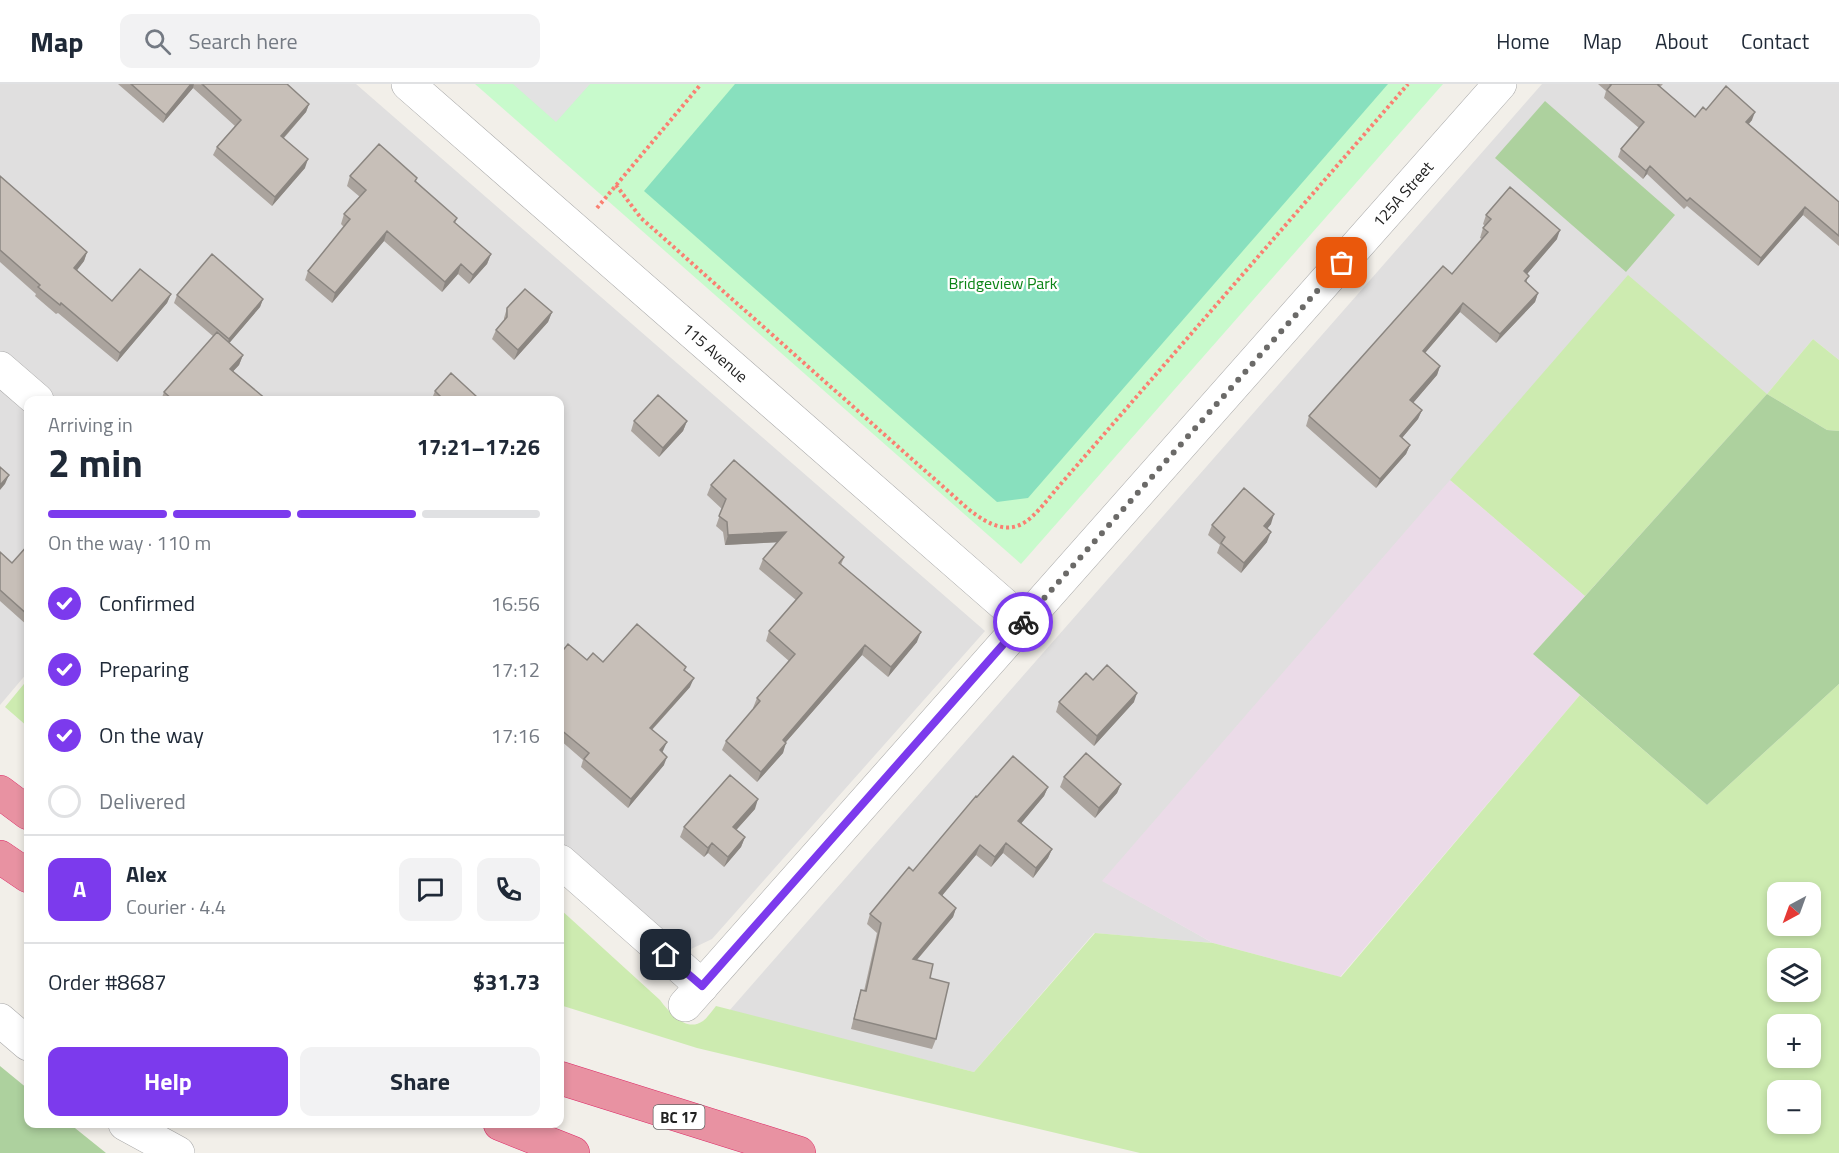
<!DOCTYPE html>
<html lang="en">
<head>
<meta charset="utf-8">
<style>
	body { margin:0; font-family:"Titillium Web",sans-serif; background:#f2f2f3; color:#1f2937; height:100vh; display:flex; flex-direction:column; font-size:22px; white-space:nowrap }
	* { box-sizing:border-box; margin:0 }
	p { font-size:20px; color:#747a83 }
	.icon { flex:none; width:33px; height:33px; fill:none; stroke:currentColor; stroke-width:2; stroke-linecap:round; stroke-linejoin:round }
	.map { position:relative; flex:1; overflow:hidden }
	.panel { position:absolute; left:24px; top:312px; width:540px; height:732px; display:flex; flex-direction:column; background:#fff; border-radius:12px; box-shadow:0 3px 9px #0003 }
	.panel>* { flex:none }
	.needle { width:39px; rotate:221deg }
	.fabs { position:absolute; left:1767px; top:798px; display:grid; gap:12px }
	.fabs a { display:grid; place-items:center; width:54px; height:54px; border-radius:12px; background:#fff; box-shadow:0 3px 9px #0003; font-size:30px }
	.pin { position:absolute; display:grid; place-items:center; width:51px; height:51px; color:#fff; margin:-26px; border-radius:12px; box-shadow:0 3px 9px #0006 }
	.courier { position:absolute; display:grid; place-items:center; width:60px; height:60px; margin:-30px; border:4px solid #7c3aed; border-radius:50%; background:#fff; color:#222; box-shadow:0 2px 8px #0007 }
	.overview em { font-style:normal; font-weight:700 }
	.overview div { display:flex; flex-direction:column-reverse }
	.overview { display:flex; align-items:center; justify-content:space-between; height:102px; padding:0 24px }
	h1 { font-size:39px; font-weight:700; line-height:45px }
	.bar { display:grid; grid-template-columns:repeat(4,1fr); gap:9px 6px; align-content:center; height:72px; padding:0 24px }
	.bar i { height:8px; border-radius:4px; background:#e0e1e3 }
	.bar .active { background:#7c3aed }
	.bar p { grid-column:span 4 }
	.line { display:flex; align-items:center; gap:15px; padding:0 24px; border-top:2px solid #e0e1e3 }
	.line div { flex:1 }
	.round { display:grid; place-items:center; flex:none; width:63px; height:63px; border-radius:12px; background:#f2f2f3 }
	ol { padding:0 24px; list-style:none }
	li { display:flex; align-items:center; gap:18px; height:66px }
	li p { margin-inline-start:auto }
	li .icon { padding:6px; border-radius:50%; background:#7c3aed; color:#fff; stroke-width:4 }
	li:last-child { color:#747a83 }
	li i { width:33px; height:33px; border:3px solid #e0e1e3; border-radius:50% }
	.action { display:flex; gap:12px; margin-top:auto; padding:12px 24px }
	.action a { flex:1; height:69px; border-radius:12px; background:#7c3aed; color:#fff; font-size:24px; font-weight:700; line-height:69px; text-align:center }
	.action a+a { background:#f2f2f3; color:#1f2937 }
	header { display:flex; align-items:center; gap:36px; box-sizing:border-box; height:84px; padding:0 30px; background:#fff; border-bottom:2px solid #e0e1e3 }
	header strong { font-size:28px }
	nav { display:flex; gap:33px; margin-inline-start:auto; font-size:21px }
	.search { width:420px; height:54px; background:#f2f2f3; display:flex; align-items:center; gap:15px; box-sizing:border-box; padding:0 21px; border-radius:12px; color:#747a83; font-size:22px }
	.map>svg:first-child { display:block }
	.residential { fill:#e0dfdf }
	.industrial { fill:#ebdbe8 }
	.grass { fill:#cdebb0; fill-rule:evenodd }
	.forest { fill:#add19e }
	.park { fill:#c8facc }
	.pitch { fill:#88e0be }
	.parking { fill:#e2e2e2 }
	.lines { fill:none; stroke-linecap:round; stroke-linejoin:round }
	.minor-casing { stroke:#a9a9a9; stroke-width:34 }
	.highway-casing { stroke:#dc2a67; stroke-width:34 }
	.path { stroke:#fa8072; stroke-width:4; stroke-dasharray:3 3; stroke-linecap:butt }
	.minor { stroke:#fff; stroke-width:33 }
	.highway { stroke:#e892a2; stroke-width:33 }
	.wall { fill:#aba49e }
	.shaded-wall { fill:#8b8681 }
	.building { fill:#c7bfb8; stroke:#8b8681; stroke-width:1.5 }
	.done { stroke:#6b6a68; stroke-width:6; stroke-dasharray:0 10.8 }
	.route { stroke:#7c3aed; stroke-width:8 }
	.labels { text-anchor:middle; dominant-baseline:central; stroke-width:4.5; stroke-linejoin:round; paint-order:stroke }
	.shield { fill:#fff; stroke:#646464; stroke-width:1.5 }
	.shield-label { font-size:15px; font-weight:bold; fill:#222 }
	.street-label { font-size:16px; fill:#222; stroke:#fff }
	.park-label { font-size:16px; fill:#0c8416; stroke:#fff }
</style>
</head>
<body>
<header>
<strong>Map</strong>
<div class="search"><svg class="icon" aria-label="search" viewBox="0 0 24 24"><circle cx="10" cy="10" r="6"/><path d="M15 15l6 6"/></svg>Search here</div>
<nav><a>Home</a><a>Map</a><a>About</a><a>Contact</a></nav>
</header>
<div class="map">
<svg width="1839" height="1069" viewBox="0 0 1839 1069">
	<rect width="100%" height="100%" fill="#f2efe9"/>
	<path class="residential" d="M0,0H356L985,547L712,855L689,866L651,839L560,757V316H28V588L0,621Z
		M1542,0H1839V276L1813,255L1767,310L1585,512L1451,396L1103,797L1213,859L1094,849L974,988L729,927Z"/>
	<path class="industrial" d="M1450,396L1585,512L1533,570L1580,611L1340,893L1213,859L1102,797Z"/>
	<path class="grass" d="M1628,191L1767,310L1813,255L1839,276V347L1827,346L1767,310L1585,512L1450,396Z
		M28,595V643L5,623Z
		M1839,600V1069H1140L697,964L560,921V825L660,916C669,928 686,949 703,937C708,933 712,927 716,922L974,988L1095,849L1213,859L1341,893L1580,611L1707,721ZM1778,808H1810V842H1778ZM1778,874H1810V908H1778ZM1778,940H1810V974H1778ZM1778,1006H1810V1040H1778Z"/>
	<path class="forest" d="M1545,17L1675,131L1626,188L1495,74Z
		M1767,310L1827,346L1839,347V600L1707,721L1533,570Z
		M0,982L28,1005V1040H70L106,1069H0Z"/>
	<path class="park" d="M475,0H1443L1021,480Z"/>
	<path class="pitch" d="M735,0H1388L1028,414L997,418L644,107Z"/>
	<path class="parking" d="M513,0H590L556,38Z"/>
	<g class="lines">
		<defs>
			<g id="minor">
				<path id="s1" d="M408,0L1024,538"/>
				<path d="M0,284L37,316"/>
				<path d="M560,777L702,902"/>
				<path id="s2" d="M685,921L1500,0"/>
				<path d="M0,936L28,960"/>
				<path d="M125,1040L178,1069"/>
			</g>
			<path id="highway" d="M0,708L28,729
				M0,773L28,792
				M560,994L799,1069
				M500,1040L573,1069"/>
		</defs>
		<use href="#minor" class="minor-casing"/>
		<use href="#highway" class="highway-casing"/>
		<path class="path" d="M616,101L641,134L967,424C1019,466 1031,433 1066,394L1408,0
			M597,124L701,0"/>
		<use href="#minor" class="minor"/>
		<use href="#highway" class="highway"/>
	</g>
	<path class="wall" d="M118,0H287L309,20L306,28L284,54L305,84L272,122L213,71L217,63L235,42L193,4L163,39Z
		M1598,0H1663L1660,3L1695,33L1706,26L1752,36L1749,40L1839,118V162L1803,131L1758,182L1687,122L1684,125L1647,90L1643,95L1618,73L1621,65L1639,44L1604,14L1606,7Z
		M0,92L87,168L84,177L77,186L112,217L171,210L167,219L117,278L58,229L56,230L35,212L36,210L0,178Z
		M350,92L416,98L457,134L455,139L491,170L487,180L469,200L458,190L442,208L384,157L332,219L305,196L308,187L344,143L341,140L344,130L360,113L347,102Z
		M1486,131L1557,155L1527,190V199L1538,209L1535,218L1496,259L1460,228L1425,269L1440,282L1437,291L1413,319L1422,326L1418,335L1402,354L1410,361L1406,370L1376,404L1306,342L1309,332L1452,190L1482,155L1480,154L1483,144L1485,142L1483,140Z
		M177,211L263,215L260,223L229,259L243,271L239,281L233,287L267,316H161L164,308L214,253L174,219Z
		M507,224L552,228L548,238L514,276L492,255L496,246L504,237V234Z
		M435,307L476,316H437L433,312Z
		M634,337H687L683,347L659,373L631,347Z
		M711,401L844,473L841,481L917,558L888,593L862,571L785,659L783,669L757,698L722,666L726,657L754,625L753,624L757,614L789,577L766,557L769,547L796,516L759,485L763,475L778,458L725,461L723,448L716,442L722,425L707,411Z
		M1271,440L1267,445V458L1241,489L1217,469L1220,461L1208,451L1212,441Z
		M28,461V542L0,517V468L12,479Z
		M560,570L587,576L685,587L690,603L652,646L663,667L662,668L664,681L628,724L581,683L583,676L560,656Z
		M1093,596L1134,618L1094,662L1056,628L1059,618Z
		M1064,693L1121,700L1117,709L1095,734L1060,703Z
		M1048,703L1044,712L1021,739L1052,765L1048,774L1033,794L1003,769L991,783L976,771L942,811L956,824L953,833L917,876L930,894L936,955L932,965L851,945L858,916L861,906L864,907L877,849L867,840L870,830L913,787L977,713Z
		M755,725L736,746L745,753L741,763L724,783L708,769L704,773L680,753L684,743Z"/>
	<path class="shaded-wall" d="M191,0H194L193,4L163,39L166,31Z
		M309,20L306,28L278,60L281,52Z
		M1755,28L1752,36L1743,46L1746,38Z
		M308,75L305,84L272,122L275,113Z
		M1650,82L1647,90L1643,95L1646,87Z
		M1805,123L1803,131L1758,182L1761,174Z
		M1560,146L1557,155L1521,197L1524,187Z
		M387,147L384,157L332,219L335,209Z
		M87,168L84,177L71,194L74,184Z
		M491,170L487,180L469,200L473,191Z
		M461,180L458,190L442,208L445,198Z
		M1538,209L1535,218L1496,259L1500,250Z
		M171,210L167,219L117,278L120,269Z
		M263,215L260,223L226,263L229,255Z
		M1463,219L1460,228L1419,276L1423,267Z
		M552,228L548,238L514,276L518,266Z
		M243,271L239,281L227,294L230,285Z
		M1440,282L1437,291L1407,326L1410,316Z
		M1422,326L1418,335L1396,361L1400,352Z
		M687,337L683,347L659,373L663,364Z
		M1410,361L1406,370L1376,404L1380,395Z
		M9,391L5,400L0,406V401Z
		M1274,430L1271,440L1261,452L1264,442Z
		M786,448L783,458L725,461L728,451Z
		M1271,448L1267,458L1241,489L1244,479Z
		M921,548L917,558L888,593L891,583Z
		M865,561L862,571L779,666L783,656Z
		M694,594L690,603L646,652L650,644Z
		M1137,609L1134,618L1094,662L1097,652Z
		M667,658L663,667L657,675L660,666Z
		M786,659L783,669L757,698L761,688Z
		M667,673L664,681L628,724L631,715Z
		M1121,700L1117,709L1095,734L1099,724Z
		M1048,703L1044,712L1015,747L1018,737Z
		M758,715L755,725L730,753L733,743Z
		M745,753L741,763L724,783L728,773Z
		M712,759L708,769L704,773L708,764Z
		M1006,759L1003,769L991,783L995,773Z
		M980,761L976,771L936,819L939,809Z
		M1052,765L1048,774L1033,794L1036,784Z
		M956,824L953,833L909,885L913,875Z"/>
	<path class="building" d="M131,0H191L166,31Z
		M202,0H287L309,20L281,52L308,75L275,113L217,63L241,36Z
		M1610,0H1659L1658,1L1695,33L1703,23L1706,26L1726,2L1755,28L1746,38L1839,118V152L1805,123L1761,174L1690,114L1687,117L1650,82L1646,87L1621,65L1644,38L1607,6L1611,1Z
		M379,60L417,94L415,97L457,134L454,138L491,170L473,191L461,180L445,198L387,147L335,209L308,187L350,135L344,130L366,106L350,92Z
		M0,92L87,168L74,184L112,217L140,185L171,210L120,269L61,219L60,221L38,203L40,201L0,166Z
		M1510,103L1560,146L1524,187L1529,192L1525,197L1538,209L1500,250L1463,219L1423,267L1440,282L1410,316L1422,326L1400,352L1410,361L1380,395L1309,332L1443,182L1452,190L1488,148L1483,144L1491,135L1486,131Z
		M212,170L263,215L229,255L177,211Z
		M525,205L552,228L518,266L496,246L507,233V224Z
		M217,248L243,271L230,285L267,316H173L164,308Z
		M451,289L477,313L474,316H444L435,307Z
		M658,311L687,337L663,364L634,337Z
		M734,376L844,473L839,479L921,548L891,583L865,561L783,656L786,659L761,688L726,657L760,617L757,614L795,570L769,547L802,509L763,475L786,448L728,451L727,438L719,432L726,415L711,401Z
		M0,383L9,391L0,401Z
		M1244,404L1274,430L1264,442L1271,448L1244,479L1221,459L1225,453L1212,441Z
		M28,461V531L0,506V468L12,479Z
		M637,540L686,583L684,586L694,594L650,644L667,658L660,666L667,673L631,715L584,675L589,669L560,645V570L568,560L587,576L593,569L603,578Z
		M1107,581L1137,609L1097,652L1059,618L1086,589L1093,596Z
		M1086,669L1121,700L1099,724L1064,693Z
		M1013,672L1048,703L1018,737L1052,765L1036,784L1006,759L995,773L980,761L939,809L956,824L913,875L933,880L930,894L949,899L936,955L854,935L861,906L866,907L881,839L870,830L909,783L913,787L976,712L977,713Z
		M730,691L758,715L733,743L745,753L728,773L712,759L708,764L684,743Z"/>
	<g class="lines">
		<path class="done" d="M1023,538L1342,179"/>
		<path class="route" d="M666,871L702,902L1023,538"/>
	</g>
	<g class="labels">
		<rect class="shield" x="653.5" y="1021" width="51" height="24" rx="4.5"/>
		<g class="shield-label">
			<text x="679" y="1033">BC 17</text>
		</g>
		<g class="street-label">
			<text stroke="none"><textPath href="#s2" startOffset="1083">125A Street</textPath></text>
			<text stroke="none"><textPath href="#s1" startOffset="408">115 Avenue</textPath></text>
		</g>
		<g class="park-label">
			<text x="1003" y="199">Bridgeview Park</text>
		</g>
	</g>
</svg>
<div class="fabs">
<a><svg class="needle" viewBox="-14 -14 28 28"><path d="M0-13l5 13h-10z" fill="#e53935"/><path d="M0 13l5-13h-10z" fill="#747a83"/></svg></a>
<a><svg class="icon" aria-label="layers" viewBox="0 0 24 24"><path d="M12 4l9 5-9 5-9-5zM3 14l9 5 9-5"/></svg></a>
<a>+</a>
<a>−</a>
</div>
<div class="pin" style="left:1342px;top:179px;background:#ea580c"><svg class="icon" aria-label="bag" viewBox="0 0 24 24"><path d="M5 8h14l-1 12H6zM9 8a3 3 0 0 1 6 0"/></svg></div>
<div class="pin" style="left:666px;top:871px;background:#1f2937"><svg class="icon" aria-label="home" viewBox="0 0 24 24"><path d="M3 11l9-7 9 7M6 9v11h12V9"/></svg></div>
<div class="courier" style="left:1023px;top:538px"><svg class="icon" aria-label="bike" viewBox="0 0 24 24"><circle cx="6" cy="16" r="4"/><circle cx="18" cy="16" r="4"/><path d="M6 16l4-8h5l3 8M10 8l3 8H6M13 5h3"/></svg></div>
<section class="panel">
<div class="overview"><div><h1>2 min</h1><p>Arriving in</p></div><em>17:21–17:26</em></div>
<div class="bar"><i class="active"></i><i class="active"></i><i class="active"></i><i></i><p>On the way · 110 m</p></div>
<ol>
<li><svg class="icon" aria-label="check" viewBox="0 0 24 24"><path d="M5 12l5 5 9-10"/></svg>Confirmed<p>16:56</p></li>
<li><svg class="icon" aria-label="check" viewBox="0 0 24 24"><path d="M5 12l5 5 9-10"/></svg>Preparing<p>17:12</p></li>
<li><svg class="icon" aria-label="check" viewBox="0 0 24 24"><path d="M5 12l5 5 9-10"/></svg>On the way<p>17:16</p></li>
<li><i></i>Delivered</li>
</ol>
<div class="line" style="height:108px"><b class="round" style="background:#7c3aed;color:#fff">A</b><div><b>Alex</b><p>Courier · 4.4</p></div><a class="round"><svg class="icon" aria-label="chat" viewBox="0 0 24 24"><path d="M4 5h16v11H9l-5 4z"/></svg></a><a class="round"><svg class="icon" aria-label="phone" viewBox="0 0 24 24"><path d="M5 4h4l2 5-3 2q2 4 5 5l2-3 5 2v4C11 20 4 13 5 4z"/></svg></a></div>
<div class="line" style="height:78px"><div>Order #8687</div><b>$31.73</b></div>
<div class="action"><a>Help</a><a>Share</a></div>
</section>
</div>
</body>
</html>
